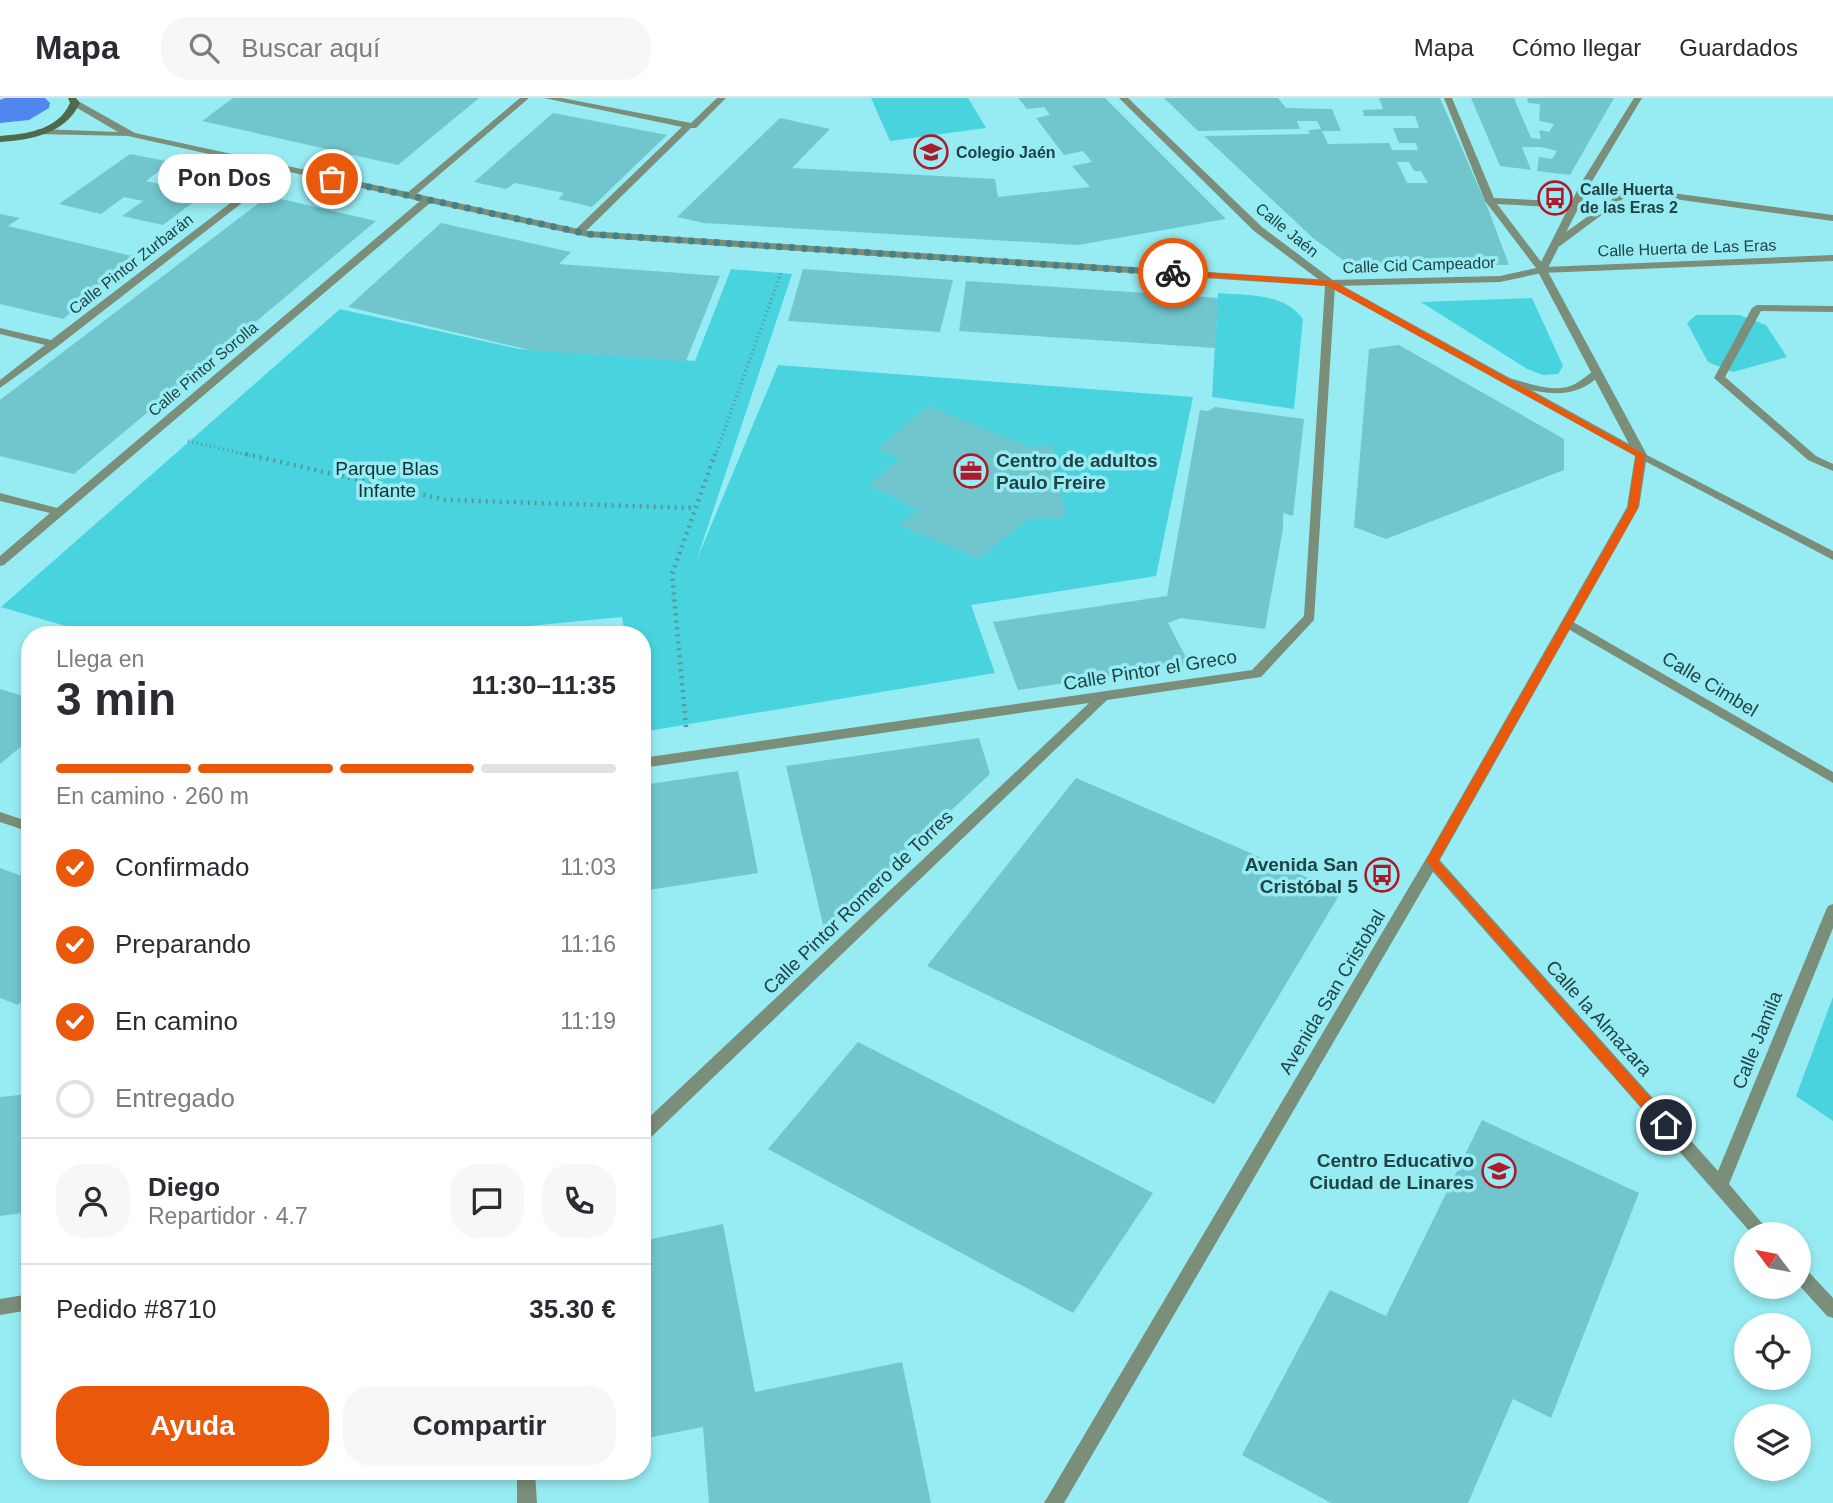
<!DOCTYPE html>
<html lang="es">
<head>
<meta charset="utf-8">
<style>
	body { margin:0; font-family:Arial,sans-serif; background:#f7f7f7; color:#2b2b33; height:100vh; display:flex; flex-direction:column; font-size:26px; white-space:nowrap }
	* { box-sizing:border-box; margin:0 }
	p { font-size:23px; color:#7c7c81 }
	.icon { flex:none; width:38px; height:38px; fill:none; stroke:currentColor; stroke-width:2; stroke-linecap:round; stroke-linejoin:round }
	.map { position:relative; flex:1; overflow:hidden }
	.drawer { position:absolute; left:21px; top:528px; width:630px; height:854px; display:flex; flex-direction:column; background:#fff; border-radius:28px; box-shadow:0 4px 10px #0003 }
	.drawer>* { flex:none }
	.needle { width:46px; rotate:302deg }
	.tools { position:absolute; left:1734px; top:1124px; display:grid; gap:14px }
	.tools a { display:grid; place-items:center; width:77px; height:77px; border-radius:50%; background:#fff; box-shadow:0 4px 10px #0003; font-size:35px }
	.pin { position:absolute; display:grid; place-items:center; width:60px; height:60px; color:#fff; margin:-30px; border:4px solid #fff; border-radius:50%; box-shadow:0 2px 7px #0007 }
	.courier { position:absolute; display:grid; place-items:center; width:70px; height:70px; margin:-35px; border:5px solid #ea580c; border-radius:50%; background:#fff; color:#222; box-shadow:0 2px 9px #0007 }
	.bubble { position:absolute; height:49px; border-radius:24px; background:#fff; box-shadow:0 4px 10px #0003; font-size:23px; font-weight:700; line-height:49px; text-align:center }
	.summary em { font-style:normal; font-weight:700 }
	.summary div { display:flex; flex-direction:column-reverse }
	.summary { display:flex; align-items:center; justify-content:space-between; height:119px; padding:0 35px }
	h1 { font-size:46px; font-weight:700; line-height:52px }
	.bar { display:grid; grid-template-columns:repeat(4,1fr); gap:10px 7px; align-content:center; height:84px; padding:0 35px }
	.bar i { height:9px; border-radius:5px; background:#e1e1e2 }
	.bar .current { background:#ea580c }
	.bar p { grid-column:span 4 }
	.line { display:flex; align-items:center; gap:18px; padding:0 35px; border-top:2px solid #e1e1e2 }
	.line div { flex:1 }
	.round { display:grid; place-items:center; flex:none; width:74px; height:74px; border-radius:28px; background:#f7f7f7 }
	ol { padding:0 35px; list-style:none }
	li { display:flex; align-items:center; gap:21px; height:77px }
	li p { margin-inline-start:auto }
	li .icon { padding:7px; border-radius:50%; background:#ea580c; color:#fff; stroke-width:4 }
	li:last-child { color:#7c7c81 }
	li i { width:38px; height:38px; border:4px solid #e1e1e2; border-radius:50% }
	.action { display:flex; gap:14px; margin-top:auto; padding:14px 35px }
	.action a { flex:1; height:80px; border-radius:28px; background:#ea580c; color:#fff; font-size:28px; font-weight:700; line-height:80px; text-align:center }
	.action a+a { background:#f7f7f7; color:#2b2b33 }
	header { display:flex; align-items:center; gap:42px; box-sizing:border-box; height:98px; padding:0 35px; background:#fff; border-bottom:2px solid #e1e1e2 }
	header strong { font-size:33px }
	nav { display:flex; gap:38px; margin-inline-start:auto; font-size:24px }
	.search { width:490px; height:63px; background:#f7f7f7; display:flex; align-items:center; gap:18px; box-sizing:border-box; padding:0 24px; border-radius:28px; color:#7c7c81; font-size:26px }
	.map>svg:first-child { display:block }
	.green { fill:#48d3de }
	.water { fill:#5186f1 }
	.building { fill:#71c6cd; fill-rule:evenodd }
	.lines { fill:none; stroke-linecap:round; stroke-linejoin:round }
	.path-far1 { stroke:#5a969a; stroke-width:3.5; stroke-dasharray:1 3.5; stroke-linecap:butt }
	.path { stroke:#5a969a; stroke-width:4.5; stroke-dasharray:2 5; stroke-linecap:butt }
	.pedestrian { fill:#7b8e7a; fill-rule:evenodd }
	.minor { fill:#7b8e7a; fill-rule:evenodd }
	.tertiary { fill:#7b8e7a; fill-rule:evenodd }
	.secondary { fill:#4e694b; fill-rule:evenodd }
	.route { fill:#ea580c }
	.done { stroke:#4a7f83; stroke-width:7; stroke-dasharray:0 12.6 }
	.labels { text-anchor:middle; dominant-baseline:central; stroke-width:7; stroke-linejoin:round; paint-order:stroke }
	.far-poi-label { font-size:16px; font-weight:bold; fill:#204446; stroke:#97ecf3; text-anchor:start }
	.far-street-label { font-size:16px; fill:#204446; stroke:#97ecf3 }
	.poi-label { font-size:19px; font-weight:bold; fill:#204446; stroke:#97ecf3; text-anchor:end }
	.park-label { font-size:19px; fill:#0e3134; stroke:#97ecf3 }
	.street-label { font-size:19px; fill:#204446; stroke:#97ecf3 }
</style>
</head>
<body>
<header>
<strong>Mapa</strong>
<div class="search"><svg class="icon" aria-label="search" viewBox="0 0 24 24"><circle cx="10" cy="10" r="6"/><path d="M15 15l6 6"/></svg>Buscar aquí</div>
<nav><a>Mapa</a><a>Cómo llegar</a><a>Guardados</a></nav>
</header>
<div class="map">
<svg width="1833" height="1405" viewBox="0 0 1833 1405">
	<rect width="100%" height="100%" fill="#97ecf3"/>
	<path class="green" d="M871,0H968L986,30L890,43Z
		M731,171L792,176L697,461L778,267L1193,299L1156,478L971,507L995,575L642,634V537H625L622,519L437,537H96L1,509L340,211L519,251L695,263Z
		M1218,195C1248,198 1283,194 1303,221L1294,311L1212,299Z
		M1532,200L1563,268L1558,276L1543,277L1527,271L1421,204Z
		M1696,217H1739L1766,227L1787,259L1733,274L1708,264L1687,225Z
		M1833,899V1023L1796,998Z"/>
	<path class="water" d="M5,0H45L50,5L49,10L29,22L0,25V2Z"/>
	<path class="building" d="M233,0H479L398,67L202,23Z
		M1018,0H1105L1226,121L1078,147L704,125L677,119L780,20L830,31L792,70L995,81L998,99L1090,89L1072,68L1092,64L1083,53L1064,57L1036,20L1050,17L1044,9L1027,11Z
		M1164,0H1278L1286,10L1332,11L1341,33H1322L1328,46L1389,45L1392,52H1418L1416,45H1399L1393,30H1419L1415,18H1364L1363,12L1383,11L1379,0H1440L1489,113L1509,167L1347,165L1313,140L1204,38L1310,36L1308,32L1321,31L1317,23H1297L1300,31L1198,33ZM1397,64H1409L1414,73H1421L1428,85H1407Z
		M1471,0H1514L1531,40L1541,41L1539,32L1549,34L1554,26L1539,23L1540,6L1528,5L1527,0H1614L1570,77L1537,73L1539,59L1552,61L1557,53L1541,49H1522L1531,72L1500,68Z
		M553,15L667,37L592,109L558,101L564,95L515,85L506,91L474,84Z
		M130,56L171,64L146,83L164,87L188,70L228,78L163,127L122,118L143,103L124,99L101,116L59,106Z
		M268,98L376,123L74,376L0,358V302Z
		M0,116L20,120L8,128L140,160L63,221L0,206Z
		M441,125L571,154L559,166L720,178L686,263L529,252L348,209Z
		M803,171L953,182L940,234L788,223Z
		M966,183L1218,200L1215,250L959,233Z
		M1399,247L1564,341V372L1386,441L1354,429L1369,251Z
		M928,308L1030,349L1052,347L1066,419L1028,421L979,461L899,427L919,412L868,387L901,360L877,351Z
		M1215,309L1304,321L1293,418L1283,415V431L1265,531L1181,520L1168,525L1190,567L1018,592L993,524L1167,498L1200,312L1208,313Z
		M0,591L30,600V641L0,666Z
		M979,640L990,676L824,831L786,668Z
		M738,673L758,775L642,793V687Z
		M1076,680L1341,794L1214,1006L927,868Z
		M0,770L30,781V895L18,907L0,900Z
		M858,944L1153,1095L1073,1215L768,1051Z
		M30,996V1114L0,1118V999Z
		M1482,1022L1639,1095L1551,1320L1513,1301L1468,1405H1331L1242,1357L1330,1192L1386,1218Z
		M723,1126L755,1294L902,1264L931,1405H709L703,1329L642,1341V1143Z"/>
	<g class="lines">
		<path class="path-far1" d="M188,343L253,358
			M715,358L781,175"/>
		<path class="path" d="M246,356L446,402L695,410
			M686,629L672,476L715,356"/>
		<path class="pedestrian" d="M520,0H529L412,100H406V96Z
			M544,0H562L691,25L717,0H726L696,30H691L583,136L579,137L574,134L575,132L682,29Z
			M279,68L287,70L58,248L0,290V282L45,247L0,236V230L51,242Z
			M1629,89L1833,117V123L1631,95L1560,148H1552V144Z
			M1757,207L1833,208V214L1761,213L1725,279L1816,358L1833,366V373L1808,362L1714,280L1752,210Z"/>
		<path class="minor" d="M1444,0H1452L1494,100L1575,104L1580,107L1575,110L1497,106L1545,169L1833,157V163L1542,175L1500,184L1335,188L1314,522L1261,579L1107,602L648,1042L642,1044V1026L1089,605L642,670V660L1252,572L1304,518L1325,188L588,139L430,105L4,467L0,468V458L50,415L0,403V395L57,410L420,103L128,38L36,36V32L39,31L118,34L72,7V3H78L135,35L588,133L1330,182L1500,178L1536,170L1485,103Z
			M1597,272L1602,275C1574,306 1537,295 1501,284L1500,282L1505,279C1526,284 1552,296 1573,287C1582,283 1588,275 1597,272Z
			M1641,354L1833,453V462L1637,359L1635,357Z
			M1568,521L1833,674V685L1563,528L1562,525Z
			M0,714L30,724V734L0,724Z
			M1432,758L1437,759L1718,1073L1826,812L1828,808L1833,806V830L1729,1086L1771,1136H1752L1427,767L1425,763L1427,759Z
			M1799,1167L1805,1170L1833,1200V1220L1827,1218L1799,1187Z
			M30,1196V1212L0,1217V1201Z
			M517,1374H535L537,1405H517Z"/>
		<path class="tertiary" d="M1119,0H1128L1262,129L1334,183L1629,346L1537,172L1581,85L1634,0H1642L1591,85L1547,172L1647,357L1639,409L1437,767L1064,1405H1044L1427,759L1627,409L1635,358L1326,187L1254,133Z"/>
		<path class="secondary" d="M68,0H76L80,5C65,36 31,42 0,44V38C27,36 58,32 70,5Z"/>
	</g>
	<path class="route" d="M1173,172L1333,183L1645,357L1638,410L1438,763L1671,1023V1031H1661L1426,763L1628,410L1636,358L1328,188L1170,176Z"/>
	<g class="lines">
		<path class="done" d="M332,81L588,136L1173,175"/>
	</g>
	<defs>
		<symbol id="school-ring" viewBox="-11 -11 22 22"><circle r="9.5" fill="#97ecf3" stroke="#ae1a2b" stroke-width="1.5"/><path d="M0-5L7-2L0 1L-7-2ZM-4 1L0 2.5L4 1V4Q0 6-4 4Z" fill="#ae1a2b"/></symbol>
		<symbol id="bus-ring" viewBox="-11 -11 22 22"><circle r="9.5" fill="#97ecf3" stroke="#ae1a2b" stroke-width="1.5"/><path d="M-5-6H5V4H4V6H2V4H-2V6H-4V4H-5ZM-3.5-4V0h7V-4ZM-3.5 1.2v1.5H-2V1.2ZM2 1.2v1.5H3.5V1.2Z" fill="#ae1a2b"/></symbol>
		<symbol id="office-ring" viewBox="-11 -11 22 22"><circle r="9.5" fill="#97ecf3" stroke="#ae1a2b" stroke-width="1.5"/><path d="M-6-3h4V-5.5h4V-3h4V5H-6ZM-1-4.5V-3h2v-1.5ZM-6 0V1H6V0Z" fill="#ae1a2b"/></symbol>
	</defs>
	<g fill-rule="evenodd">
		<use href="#school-ring" x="912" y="35" width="38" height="38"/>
		<use href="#bus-ring" x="1536" y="81" width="38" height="38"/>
		<use href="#office-ring" x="952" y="354" width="38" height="38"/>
		<use href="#bus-ring" x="1363" y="758" width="38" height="38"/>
		<use href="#school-ring" x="1480" y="1054" width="38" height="38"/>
	</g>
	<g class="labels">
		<g class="far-poi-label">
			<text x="956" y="54">Colegio Jaén</text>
			<text x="1580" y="91">Calle Huerta<tspan x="1580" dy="18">de las Eras 2</tspan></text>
		</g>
		<g class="far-street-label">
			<text transform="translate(1287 132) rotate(39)">Calle Jaén</text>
			<text transform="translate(1687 150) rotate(-2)">Calle Huerta de Las Eras</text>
			<text transform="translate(131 166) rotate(-38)">Calle Pintor Zurbarán</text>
			<text transform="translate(1419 167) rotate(-2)">Calle Cid Campeador</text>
			<text transform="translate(203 271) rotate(-40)">Calle Pintor Sorolla</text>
		</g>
		<g class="poi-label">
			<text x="996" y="362" text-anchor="start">Centro de adultos<tspan x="996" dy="22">Paulo Freire</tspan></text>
			<text x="1358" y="766">Avenida San<tspan x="1358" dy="22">Cristóbal 5</tspan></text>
			<text x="1474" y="1062">Centro Educativo<tspan x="1474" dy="22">Ciudad de Linares</tspan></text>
		</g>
		<g class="park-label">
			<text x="387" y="370">Parque Blas<tspan x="387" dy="22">Infante</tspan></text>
		</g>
		<g class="street-label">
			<text transform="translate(1150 572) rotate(-9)">Calle Pintor el Greco</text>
			<text transform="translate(1710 586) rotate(31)">Calle Cimbel</text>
			<text transform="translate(858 804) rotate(-44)">Calle Pintor Romero de Torres</text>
			<text transform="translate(1332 894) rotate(-59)">Avenida San Cristobal</text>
			<text transform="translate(1599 920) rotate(48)">Calle la Almazara</text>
			<text transform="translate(1757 942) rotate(-68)">Calle Jamila</text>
		</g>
	</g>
</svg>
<div class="tools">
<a><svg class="needle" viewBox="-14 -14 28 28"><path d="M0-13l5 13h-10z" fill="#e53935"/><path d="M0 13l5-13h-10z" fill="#7c7c81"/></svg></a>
<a><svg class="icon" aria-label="locate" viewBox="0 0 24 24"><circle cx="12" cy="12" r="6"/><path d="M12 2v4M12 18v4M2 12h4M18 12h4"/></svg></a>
<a><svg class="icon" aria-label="layers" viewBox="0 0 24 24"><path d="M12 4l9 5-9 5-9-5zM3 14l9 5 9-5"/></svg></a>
</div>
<div class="pin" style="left:332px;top:81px;background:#ea580c"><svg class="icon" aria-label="bag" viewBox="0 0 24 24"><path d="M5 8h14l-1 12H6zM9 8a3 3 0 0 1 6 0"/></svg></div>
<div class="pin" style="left:1666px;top:1027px;background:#1f2937"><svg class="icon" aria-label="home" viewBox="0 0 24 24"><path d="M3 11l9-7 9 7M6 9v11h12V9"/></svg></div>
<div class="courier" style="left:1173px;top:175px"><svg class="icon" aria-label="bike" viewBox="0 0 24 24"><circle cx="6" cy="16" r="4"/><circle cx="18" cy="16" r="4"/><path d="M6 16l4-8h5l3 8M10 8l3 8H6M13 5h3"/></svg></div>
<div class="bubble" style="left:158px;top:56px;width:133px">Pon Dos</div>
<section class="drawer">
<div class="summary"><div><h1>3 min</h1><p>Llega en</p></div><em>11:30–11:35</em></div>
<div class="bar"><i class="current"></i><i class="current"></i><i class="current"></i><i></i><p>En camino · 260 m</p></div>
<ol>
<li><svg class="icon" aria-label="check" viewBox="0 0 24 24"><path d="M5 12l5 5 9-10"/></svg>Confirmado<p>11:03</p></li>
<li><svg class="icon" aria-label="check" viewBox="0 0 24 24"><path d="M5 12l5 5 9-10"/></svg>Preparando<p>11:16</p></li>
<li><svg class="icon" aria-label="check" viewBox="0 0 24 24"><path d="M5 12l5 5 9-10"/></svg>En camino<p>11:19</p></li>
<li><i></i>Entregado</li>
</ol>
<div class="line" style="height:126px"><a class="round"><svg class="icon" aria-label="person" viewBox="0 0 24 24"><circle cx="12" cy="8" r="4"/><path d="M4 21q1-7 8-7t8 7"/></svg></a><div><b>Diego</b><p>Repartidor · 4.7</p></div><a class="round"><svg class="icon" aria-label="chat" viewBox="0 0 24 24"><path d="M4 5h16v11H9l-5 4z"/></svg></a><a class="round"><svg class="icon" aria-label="phone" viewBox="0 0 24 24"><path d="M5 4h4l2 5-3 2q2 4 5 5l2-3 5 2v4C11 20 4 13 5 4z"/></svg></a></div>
<div class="line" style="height:91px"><div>Pedido #8710</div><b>35.30 €</b></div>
<div class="action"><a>Ayuda</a><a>Compartir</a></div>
</section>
</div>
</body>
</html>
